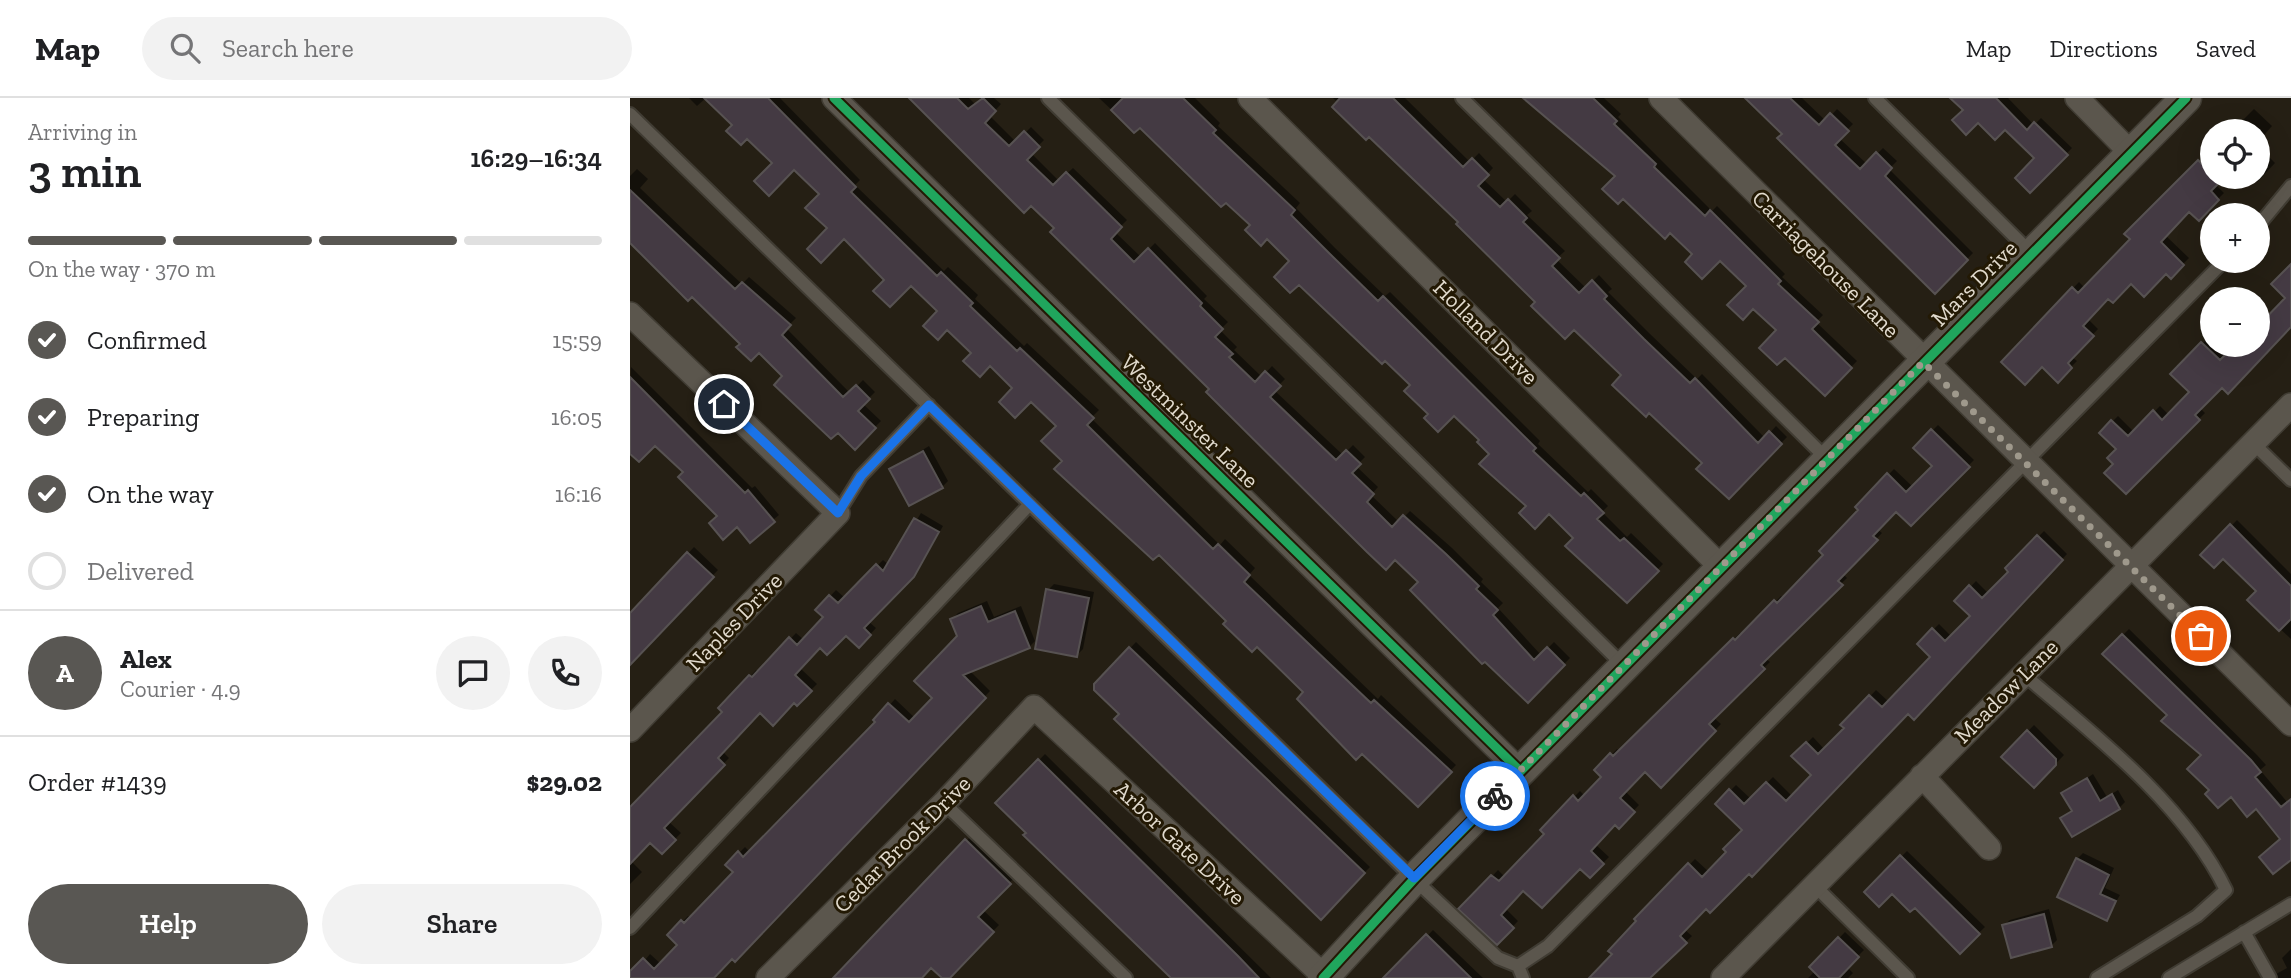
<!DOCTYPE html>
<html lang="en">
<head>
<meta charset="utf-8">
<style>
	body { margin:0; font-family:"Zilla Slab",serif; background:#f2f2f2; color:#202124; height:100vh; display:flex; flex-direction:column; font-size:26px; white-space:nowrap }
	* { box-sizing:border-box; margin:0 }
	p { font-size:23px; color:#757577 }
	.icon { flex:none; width:38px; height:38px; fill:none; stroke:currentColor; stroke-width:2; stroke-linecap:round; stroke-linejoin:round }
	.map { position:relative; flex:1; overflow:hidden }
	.panel { display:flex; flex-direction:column; background:#fff; width:630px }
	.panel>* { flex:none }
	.tools { position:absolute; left:1570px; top:21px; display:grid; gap:14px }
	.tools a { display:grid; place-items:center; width:70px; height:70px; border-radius:50%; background:#fff; box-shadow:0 7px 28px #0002; font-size:35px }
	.pin { position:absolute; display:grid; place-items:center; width:60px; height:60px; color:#fff; margin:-30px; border:4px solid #fff; border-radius:50%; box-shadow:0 2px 7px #0007 }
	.courier { position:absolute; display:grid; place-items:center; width:70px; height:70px; margin:-35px; border:5px solid #1a73e8; border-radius:50%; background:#fff; color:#222; box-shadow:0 2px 9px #0007 }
	.head em { font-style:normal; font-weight:600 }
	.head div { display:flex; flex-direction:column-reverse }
	.head { display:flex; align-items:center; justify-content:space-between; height:119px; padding:0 28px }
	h1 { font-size:46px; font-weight:600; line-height:52px }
	.bar { display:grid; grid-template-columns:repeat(4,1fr); gap:10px 7px; align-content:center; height:84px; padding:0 28px }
	.bar i { height:9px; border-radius:5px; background:#e0e0e0 }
	.bar .selected { background:#595753 }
	.bar p { grid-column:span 4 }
	.line { display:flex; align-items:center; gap:18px; padding:0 28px; border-top:2px solid #e0e0e0 }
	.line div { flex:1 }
	.round { display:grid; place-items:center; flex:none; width:74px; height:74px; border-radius:37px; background:#f2f2f2 }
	ol { padding:0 28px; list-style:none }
	li { display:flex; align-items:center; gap:21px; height:77px }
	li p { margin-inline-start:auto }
	li .icon { padding:7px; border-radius:50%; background:#595753; color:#fff; stroke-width:4 }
	li:last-child { color:#757577 }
	li i { width:38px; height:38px; border:4px solid #e0e0e0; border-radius:50% }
	.primary-button { display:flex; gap:14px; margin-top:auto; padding:14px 28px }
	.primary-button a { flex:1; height:80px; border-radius:42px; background:#595753; color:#fff; font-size:28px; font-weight:600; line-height:80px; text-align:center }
	.primary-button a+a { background:#f2f2f2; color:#202124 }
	header { display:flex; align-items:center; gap:42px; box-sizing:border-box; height:98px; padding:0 35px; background:#fff; border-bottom:2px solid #e0e0e0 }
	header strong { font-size:33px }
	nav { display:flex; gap:38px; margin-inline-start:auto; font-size:24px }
	.search { width:490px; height:63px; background:#f2f2f2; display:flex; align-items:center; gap:18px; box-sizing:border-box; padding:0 24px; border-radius:38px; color:#757577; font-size:26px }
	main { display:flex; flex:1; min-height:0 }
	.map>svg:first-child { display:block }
	.shadow { fill:#0007 }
	.building { fill:#443a43; stroke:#575252; stroke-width:2 }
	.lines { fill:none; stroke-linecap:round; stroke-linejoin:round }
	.service-casing { stroke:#403c33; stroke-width:16 }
	.minor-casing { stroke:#403c33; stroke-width:26 }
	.tertiary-casing { stroke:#403c33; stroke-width:33 }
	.service { stroke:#5b564d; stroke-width:12 }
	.minor { stroke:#5b564d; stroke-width:23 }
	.tertiary { stroke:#5b564d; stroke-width:30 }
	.cycleway-casing { stroke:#231904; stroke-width:13 }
	.cycleway { stroke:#20a55d; stroke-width:9 }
	.done { stroke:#9f998c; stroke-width:7; stroke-dasharray:0 12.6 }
	.route { stroke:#1a73e8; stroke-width:9 }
	.labels { text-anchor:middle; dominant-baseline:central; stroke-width:6; stroke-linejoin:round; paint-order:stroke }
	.street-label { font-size:23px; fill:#e1dacd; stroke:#231904 }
</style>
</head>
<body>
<header>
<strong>Map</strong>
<div class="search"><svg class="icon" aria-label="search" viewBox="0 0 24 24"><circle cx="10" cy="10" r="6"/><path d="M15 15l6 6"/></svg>Search here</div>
<nav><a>Map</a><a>Directions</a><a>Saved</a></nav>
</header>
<main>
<section class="panel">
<div class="head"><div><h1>3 min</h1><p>Arriving in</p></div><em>16:29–16:34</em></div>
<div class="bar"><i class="selected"></i><i class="selected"></i><i class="selected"></i><i></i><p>On the way · 370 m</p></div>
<ol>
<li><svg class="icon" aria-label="check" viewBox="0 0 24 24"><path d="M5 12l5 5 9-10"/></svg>Confirmed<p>15:59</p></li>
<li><svg class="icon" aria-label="check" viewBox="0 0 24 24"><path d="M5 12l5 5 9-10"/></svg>Preparing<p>16:05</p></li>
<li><svg class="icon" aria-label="check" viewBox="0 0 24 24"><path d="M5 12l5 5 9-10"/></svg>On the way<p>16:16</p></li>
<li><i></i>Delivered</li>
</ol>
<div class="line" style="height:126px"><b class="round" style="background:#595753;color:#fff">A</b><div><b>Alex</b><p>Courier · 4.9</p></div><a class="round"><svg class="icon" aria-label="chat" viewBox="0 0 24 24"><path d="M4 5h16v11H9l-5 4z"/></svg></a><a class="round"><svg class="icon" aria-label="phone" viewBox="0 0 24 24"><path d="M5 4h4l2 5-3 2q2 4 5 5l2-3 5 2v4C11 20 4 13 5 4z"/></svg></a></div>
<div class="line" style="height:91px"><div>Order #1439</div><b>$29.02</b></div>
<div class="primary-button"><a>Help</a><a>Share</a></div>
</section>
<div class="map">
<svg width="1661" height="880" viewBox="0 0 1661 880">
	<rect width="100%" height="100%" fill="#251f14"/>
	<path class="shadow" d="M59,0H76L67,8Z
		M77,0H150L230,82L225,87L314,173L318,169L348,197L345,201L394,248L397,245L469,312L461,320L590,447L595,441L625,470L619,477L748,601L751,597L826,667L787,707L676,594L598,523L435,363L428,328L360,266L343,255L310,213L281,186L256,182L214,139L199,130L191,96L164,70L144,65Z
		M280,0H339L345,6L351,0H364L371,6L360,18L386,44L401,29L414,42L401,55L429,83L443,70L497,122L485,134L511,159L525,145L577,198L574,201L598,224L590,232L607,249L604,252L632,279L642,268L655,281L644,292L713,357L723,347L735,359L726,368L748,389L741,397L769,424L780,413L822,450L853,481L851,484L873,505L868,510L911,557L924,544L940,560L898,603L791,484L582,291L401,105Z
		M469,0H565L590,25L588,28L670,105L666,110L705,150L755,198L760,194L910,343L908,346L958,394L961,391L978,408L972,414L997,439L1001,435L1033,466L997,503L945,440L919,414L899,408L852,342L824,315L801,316L782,287L637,139L510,27L504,33Z
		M703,0H775L840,64L849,55L863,70L853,81L877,104L885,96L902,113L897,117L935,153L926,161L956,190L969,177L982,191L978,194L1019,235L1067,281L1072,276L1135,340L1146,328L1157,339L1099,399L1074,365L994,277L944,229L908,204Z
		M896,0H974L991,16L988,19L1082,113L1087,108L1155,176L1152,179L1193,217L1186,224L1227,263L1195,296L1118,188L1090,161L1065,156L987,78Z
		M1117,0H1172L1196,23L1207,11L1223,26L1209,40L1237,66L1253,50L1267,63L1259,71L1343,155L1305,194Z
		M1323,0H1378L1404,27L1411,20L1442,50L1400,93L1407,60L1375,30L1335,12Z
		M1624,11L1642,28L1628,44V33H1602Z
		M1628,48L1645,65L1627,84L1621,79H1628Z
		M1582,53V79H1593L1585,86L1594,95L1569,120L1559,111L1535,137L1559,160L1541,178L1536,173L1501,184L1479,199L1458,221L1468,231L1442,259L1447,263L1428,282L1412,267L1373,263L1449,184L1455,190L1502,141L1497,136Z
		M7,71L18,81L10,90L59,137L112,186L119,179L166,220L156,230L220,295L233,282L245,294L233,306L251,323L231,343L129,253L112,246L0,142V78Z
		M1661,169V229L1570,310L1575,315L1496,394L1486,366L1488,351L1471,335L1488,318L1504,334L1530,308L1539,317L1561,294L1542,276L1578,240L1582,247L1596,258L1607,247H1628V211L1637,221L1658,200Z
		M1,269L122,390L125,388L149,417L143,422L107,427L89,418L55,374L25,345L0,353Z
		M1308,327L1344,362L1281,426L1266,411L1247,431L1252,435L1213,476L1217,480L1135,560L1140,564L1083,619L1091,626L1031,688L1015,672L995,693L1009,707L989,728L985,725L965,746L979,759L960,778L950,769L894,790L875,810L888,823L867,845L831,811L868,772L875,779L916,736L944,699L950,693L955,698L974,679L967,672L982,656L987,651L990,653L1110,535L1112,537L1151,498L1153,500L1195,457L1230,412L1227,409L1264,371L1283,389L1304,368L1285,350Z
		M299,348L318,383L312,389L261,371Z
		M291,415L313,428L289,471L238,523L246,530L235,542L216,535L190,548L170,570L187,586L167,606L164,603L130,613L92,653L99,660L38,723L51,735L32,754L20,742L1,763L12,774L0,786V711L95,614L91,610L126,572L129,574L166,535L174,542L195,519L187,512L206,492L215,500L253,462L259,467Z
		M1607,422L1661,476V541L1619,502L1628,493L1593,459L1573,457Z
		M1414,433L1437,456L1284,619L1279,614L1119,773L1076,808L1054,831L1062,838L1019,880H961L984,856L1009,823L1006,821L1065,761L1079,774L1114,732L1087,706L1106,687L1121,701L1143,679L1163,699L1183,677L1164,658L1183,639L1195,652L1217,630L1213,627L1246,592L1259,604L1302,559L1289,546L1309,526L1322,539L1342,518L1327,503L1346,483L1359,496L1381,474L1378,470Z
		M64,449L88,472L0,563V517Z
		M424,486L464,494L453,551L447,557L418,492Z
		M357,503L364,519L391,508L405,543L399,549L340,573L360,593L105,861L102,859L82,880H0L20,856L31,866L50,847L39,837L58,818L61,820L105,774L97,767L115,749L120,754L248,624L246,622L265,601L285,620L304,600L329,539L322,521L328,515Z
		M1499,531L1627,657L1636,667L1630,672L1658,705L1661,702V759L1652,741L1626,709L1601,697L1581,692L1573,657L1539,617L1474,556Z
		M506,544L740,769L691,819L463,589Z
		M1404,627L1434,657L1404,688L1373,659Z
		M415,656L641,880H543L396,737L398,735L367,705Z
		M1463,676L1477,699L1488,692L1495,704L1489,710L1433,720L1443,711L1434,696Z
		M342,737L385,779L353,812L369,827L317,880L301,868L289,880H208Z
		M1277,753L1355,829L1330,853L1285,807L1262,794H1236Z
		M1453,755L1484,770L1475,790L1490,797L1476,821L1447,761Z
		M1419,811L1427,842L1421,848L1374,827L1380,822Z
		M803,832L853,880H756Z
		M1215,834L1234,852L1217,869L1223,875L1218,880H1178L1185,873L1181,869Z
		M1661,851V880H1639L1657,870L1652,860Z"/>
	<path class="building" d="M74,0H138L226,89L221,94L307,178L311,174L343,205L340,208L387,253L390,250L464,320L457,327L583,451L588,446L620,477L614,484L741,605L744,602L822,674L788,709L732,656L726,662L667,601L673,594L627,549L622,554L593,526L596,523L529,457L523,462L424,371L432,363L411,343L426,328L401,304L385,320L369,304L382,290L360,268L350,279L333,263L341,255L317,232L308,242L293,228L307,213L281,188L260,209L243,193L254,182L214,141L191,165L177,151L197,130L175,110L189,96L164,72L139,98L124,83L142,65L117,41L111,47L96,33L102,27Z
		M279,0H327L338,11L353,0L366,13L355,25L379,48L394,33L410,49L397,62L423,87L436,74L492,129L481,141L504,164L518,150L572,205L570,208L593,231L585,239L603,256L599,259L625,284L635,273L651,288L640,299L706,362L716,352L731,366L722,375L744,396L737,404L762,429L773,417L816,456L849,488L846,491L868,512L863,517L904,562L917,549L935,567L898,605L855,564L852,566L780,492L788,484L765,462L756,472L737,454L576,294L579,291L420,134L424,130L401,108L394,115Z
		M493,0H553L586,32L583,35L665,112L661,117L699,155L748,203L753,198L906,350L903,353L951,398L954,395L974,415L967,421L990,443L994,440L1029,473L997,505L935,448L943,440L919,416L905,431L889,415L896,408L849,366L859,356L847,344L849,342L824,318L808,334L794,320L798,316L774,293L780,287L755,263L752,266L669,187L660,195L644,179L659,163L637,141L631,148L615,132L620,127L596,105L591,109L510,30L504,35L481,12Z
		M710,0H763L833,69L842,60L859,77L848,88L870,109L878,101L897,120L893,124L930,160L922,168L949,195L962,182L977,198L974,201L1014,241L1060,285L1065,280L1128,345L1139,333L1152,346L1099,401L1066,371L1072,365L1019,315L1016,319L982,287L991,277L944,232L935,241L901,208L905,204L826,126L828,124L739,39L736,42L702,9Z
		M893,0H963L987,23L984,26L1026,66L1024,69L1075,118L1080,112L1151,183L1148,186L1189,224L1182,231L1222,270L1195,298L1155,260L1147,267L1129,250L1146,232L1123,211L1113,222L1097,207L1116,188L1090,163L1072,181L1055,164L1062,156L1040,135L1035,141L993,101L988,106L972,91L985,78Z
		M1115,0H1160L1189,27L1200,15L1219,33L1205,47L1230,71L1246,54L1262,70L1255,78L1338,162L1305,196L1147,40L1152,36Z
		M1320,0H1366L1397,32L1404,24L1438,57L1400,95L1385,80L1404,60L1375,32L1365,42L1348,25L1336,37L1322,22L1333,12Z
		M1568,62L1590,84L1581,93L1589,102L1569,123L1559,114L1531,144L1554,167L1541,181L1536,176L1514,199L1501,186L1483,205L1478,201L1453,228L1464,238L1438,265L1442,270L1428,285L1412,269L1395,287L1371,264L1442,189L1448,195L1500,141L1494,136Z
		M0,92L105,191L112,184L161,227L152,237L213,299L226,287L240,301L228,313L246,330L225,352L208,335L201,341L144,287L152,278L129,255L121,263L106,249L110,246L62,199L58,203L0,145Z
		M1661,166V229L1598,296L1592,290L1565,317L1570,322L1496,396L1474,375L1483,366L1477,360L1486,351L1469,335L1481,322L1498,338L1523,312L1532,322L1559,294L1540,276L1571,244L1590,262L1605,247H1628V228L1655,200L1641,186Z
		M0,279L115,395L118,392L145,424L120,445L107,429L93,442L79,425L87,418L48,379L53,374L25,348L9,364L0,356Z
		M1301,331L1340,369L1281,428L1266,414L1243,438L1248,442L1208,483L1213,487L1131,567L1135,571L1079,626L1086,633L1031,690L1015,674L990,700L1005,714L989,731L985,727L961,753L974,766L960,780L950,771L912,810L893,793L871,817L884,830L867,847L828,811L861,777L869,783L914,736L910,732L943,697L948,703L971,679L964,672L980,655L983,658L1103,540L1105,542L1144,502L1147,505L1193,457L1189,453L1228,412L1225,409L1257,375L1276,394L1302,368L1283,350Z
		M293,353L313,390L279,408L259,371Z
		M284,420L309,434L284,479L234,530L241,537L229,550L216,538L197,557L190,550L165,577L182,593L167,608L164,605L143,628L130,615L88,660L95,667L34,730L46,742L32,756L20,745L0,766V709L92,614L88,610L119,577L122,579L159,539L167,547L193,519L185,512L199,497L208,505L246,466L253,473Z
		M1600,426L1661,488V521L1649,533L1617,502L1626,493L1593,461L1584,470L1570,457Z
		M1407,437L1433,462L1284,622L1278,616L1122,779L1119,776L1080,815L1076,811L1050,838L1057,845L1020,880H959L982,856L978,853L1006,823L1004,821L1058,765L1072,779L1096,754L1093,751L1112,732L1085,706L1099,691L1114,706L1136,684L1156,703L1181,677L1161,658L1176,644L1188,656L1214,630L1210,627L1239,597L1252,609L1300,559L1287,546L1302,530L1315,543L1340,518L1324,503L1339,487L1352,500L1378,474L1375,470Z
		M57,454L84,479L0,567V515Z
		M416,491L459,500L447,559L405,551Z
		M351,508L358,524L385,513L400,550L333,577L356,600L105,864L102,861L84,880H0V873L13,860L24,871L47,847L37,837L51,822L54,825L103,774L95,767L108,753L113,759L245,624L243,622L258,605L279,624L302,600L284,583L327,538L320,521Z
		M1492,536L1621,662L1631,674L1625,679L1651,709L1661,701V762L1643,776L1629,759L1650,741L1626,711L1617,719L1601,699L1588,710L1575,696L1579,692L1557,671L1571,657L1531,623L1537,617L1472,556Z
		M499,549L735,775L691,822L484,621L489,616L464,592V586Z
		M1397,632L1426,661V667L1404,690L1371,659Z
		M408,661L608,858L629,880H541L393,737L396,735L365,705Z
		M1457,680L1470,703L1482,696L1490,711L1442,739L1430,720L1442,713L1431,695Z
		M335,741L381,786L348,819L364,834L320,880H312L301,870L292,880H203Z
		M1270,757L1350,836L1330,856L1285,810L1280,814L1262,796L1249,809L1234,794Z
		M1446,760L1479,777L1470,796L1486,803L1477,823L1427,799Z
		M1414,816L1422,849L1381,860L1372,827Z
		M796,836L841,880H753Z
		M1208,839L1229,859L1209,880H1190L1179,869Z"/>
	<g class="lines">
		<defs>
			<path id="service" d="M418,0L993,567
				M832,0L1197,361
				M1245,0L1401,155
				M0,16L784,781L868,860L888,868L893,880
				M1628,128L1661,88
				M1623,345L1661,382
				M208,415L231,378L299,307
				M1393,576C1464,636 1555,707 1596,792L1567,818L1467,880
				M314,705L496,880
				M1184,787L1278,880
				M0,830L400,406
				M1614,834L1640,880
				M888,868L918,848L1594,163
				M1539,880L1661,806"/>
			<path id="minor" d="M204,0L890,673
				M620,0L1091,469
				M1031,0L1661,626
				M1447,0L1501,55
				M0,216L208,415L0,632
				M1292,678L1359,750
				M138,880L314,705L404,609L696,880
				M1093,880L1661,307"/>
			<path id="tertiary" d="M693,880L784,781L1556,0"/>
		</defs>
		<use href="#service" class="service-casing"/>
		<use href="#minor" class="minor-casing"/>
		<use href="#tertiary" class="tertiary-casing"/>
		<use href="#service" class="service"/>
		<use href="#minor" class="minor"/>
		<use href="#tertiary" class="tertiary"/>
		<defs>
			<path id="cycleway" d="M204,0L890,673
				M693,880L784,781L1556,0"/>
		</defs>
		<use href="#cycleway" class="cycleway-casing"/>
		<use href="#cycleway" class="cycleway"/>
	</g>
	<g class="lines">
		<path class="done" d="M865,698L1293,264L1571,538"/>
		<path class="route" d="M94,306L208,415L231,378L299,307L784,780L865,698"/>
	</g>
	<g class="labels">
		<g class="street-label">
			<text transform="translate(1196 166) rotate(45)">Carriagehouse Lane</text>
			<text transform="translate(1344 185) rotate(-45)">Mars Drive</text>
			<text transform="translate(856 234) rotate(45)">Holland Drive</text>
			<text transform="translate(560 323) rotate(44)">Westminster Lane</text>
			<text transform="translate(104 524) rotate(-46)">Naples Drive</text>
			<text transform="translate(1376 593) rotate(-45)">Meadow Lane</text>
			<text transform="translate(550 745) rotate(43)">Arbor Gate Drive</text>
			<text transform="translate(272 746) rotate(-45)">Cedar Brook Drive</text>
		</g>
	</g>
</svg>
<div class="tools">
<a><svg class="icon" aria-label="locate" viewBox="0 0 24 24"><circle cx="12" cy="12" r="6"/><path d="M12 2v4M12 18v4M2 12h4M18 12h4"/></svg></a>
<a>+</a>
<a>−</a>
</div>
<div class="pin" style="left:1571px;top:538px;background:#ea580c"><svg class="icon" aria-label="bag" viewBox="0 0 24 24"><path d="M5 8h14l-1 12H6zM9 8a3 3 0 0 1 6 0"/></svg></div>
<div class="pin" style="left:94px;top:306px;background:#1f2937"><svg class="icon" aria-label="home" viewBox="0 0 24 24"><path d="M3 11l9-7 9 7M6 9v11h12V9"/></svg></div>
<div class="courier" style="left:865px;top:698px"><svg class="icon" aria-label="bike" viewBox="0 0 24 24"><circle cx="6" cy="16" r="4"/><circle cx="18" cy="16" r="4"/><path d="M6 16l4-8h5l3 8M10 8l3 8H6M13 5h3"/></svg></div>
</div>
</main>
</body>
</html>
